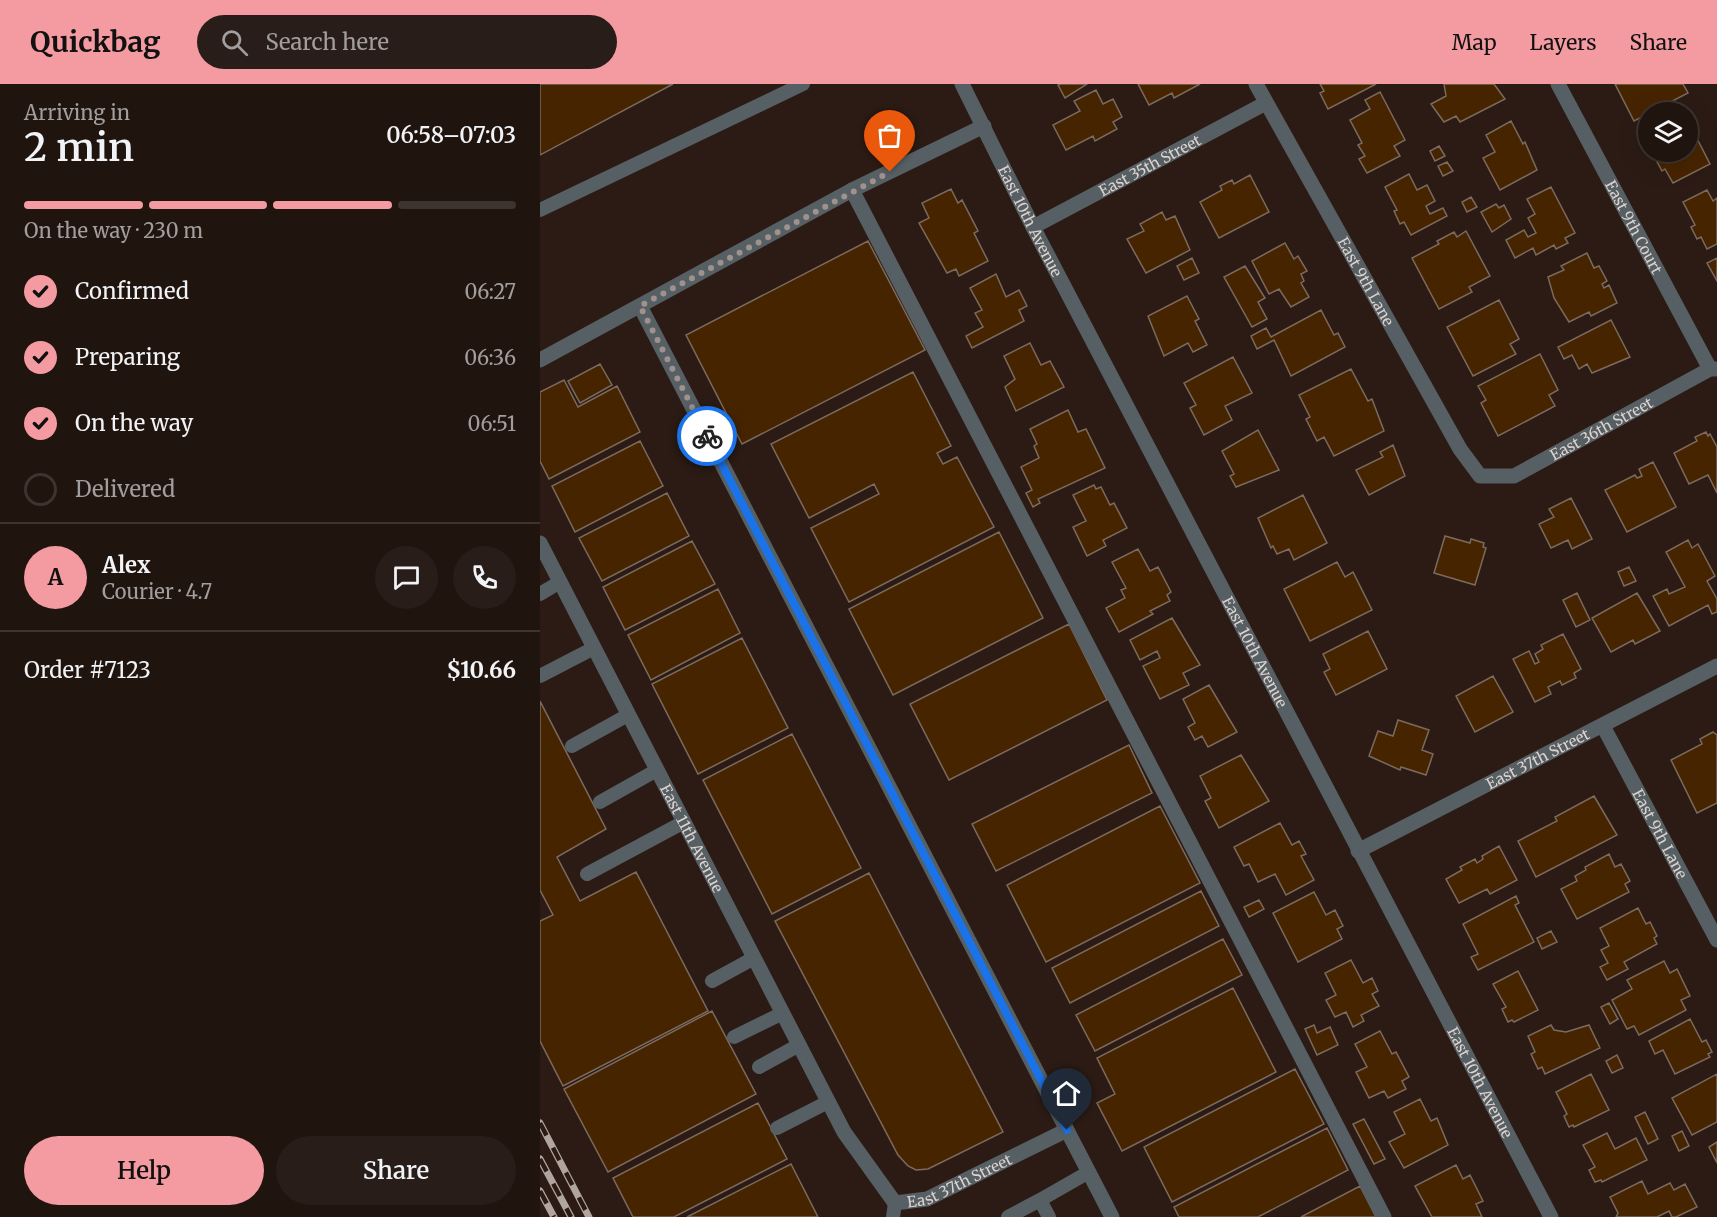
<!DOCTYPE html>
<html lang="en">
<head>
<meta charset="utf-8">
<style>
	body { margin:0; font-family:Merriweather,serif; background:#281d18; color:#f1f3f6; height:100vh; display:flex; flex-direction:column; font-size:22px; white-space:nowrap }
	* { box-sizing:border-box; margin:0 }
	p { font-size:20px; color:#a29e9e }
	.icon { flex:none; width:33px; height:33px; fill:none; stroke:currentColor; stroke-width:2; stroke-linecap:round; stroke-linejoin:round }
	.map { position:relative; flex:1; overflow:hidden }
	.details { display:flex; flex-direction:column; background:#20140f; width:540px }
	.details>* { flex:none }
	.buttons { position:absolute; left:1098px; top:18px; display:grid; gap:12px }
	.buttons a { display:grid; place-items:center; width:60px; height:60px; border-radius:50%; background:#20140f; box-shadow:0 6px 24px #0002,0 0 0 2px #3d332f; font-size:30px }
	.pin { position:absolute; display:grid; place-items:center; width:51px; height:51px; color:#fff; margin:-62px -26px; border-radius:50% 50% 50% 0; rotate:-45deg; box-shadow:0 0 6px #0007 }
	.pin .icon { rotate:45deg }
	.courier { position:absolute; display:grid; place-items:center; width:60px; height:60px; margin:-30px; border:4px solid #1a73e8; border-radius:50%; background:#fff; color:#222; box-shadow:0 2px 8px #0007 }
	.headline em { font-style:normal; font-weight:600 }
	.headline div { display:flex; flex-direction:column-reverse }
	.headline { display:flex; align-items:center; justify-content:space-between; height:102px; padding:0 24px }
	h1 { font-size:39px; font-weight:600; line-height:45px }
	.bar { display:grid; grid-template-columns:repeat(4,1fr); gap:9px 6px; align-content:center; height:72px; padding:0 24px }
	.bar i { height:8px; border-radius:4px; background:#3d332f }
	.bar .current { background:#f49aa1 }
	.bar p { grid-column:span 4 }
	.line { display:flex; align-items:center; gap:15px; padding:0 24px; border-top:2px solid #3d332f }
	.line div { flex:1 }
	.round { display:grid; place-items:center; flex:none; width:63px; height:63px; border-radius:32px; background:#281d18 }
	ol { padding:0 24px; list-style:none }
	li { display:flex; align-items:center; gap:18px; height:66px }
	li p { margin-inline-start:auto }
	li .icon { padding:6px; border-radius:50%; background:#f49aa1; color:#111; stroke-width:4 }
	li:last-child { color:#a29e9e }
	li i { width:33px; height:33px; border:3px solid #3d332f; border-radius:50% }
	.action { display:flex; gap:12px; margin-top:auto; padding:12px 24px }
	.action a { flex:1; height:69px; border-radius:36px; background:#f49aa1; color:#111; font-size:24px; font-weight:600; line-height:69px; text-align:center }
	.action a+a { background:#281d18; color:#f1f3f6 }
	header { display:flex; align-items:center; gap:36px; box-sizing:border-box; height:84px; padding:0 30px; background:#f49aa1; color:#111 }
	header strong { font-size:28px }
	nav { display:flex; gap:33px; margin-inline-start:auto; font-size:21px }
	.search { width:420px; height:54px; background:#281d18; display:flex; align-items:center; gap:15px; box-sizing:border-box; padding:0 21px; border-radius:33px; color:#a29e9e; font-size:22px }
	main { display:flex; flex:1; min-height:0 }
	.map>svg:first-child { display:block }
	.building { fill:#472400; stroke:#7b6b5e; stroke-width:1.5 }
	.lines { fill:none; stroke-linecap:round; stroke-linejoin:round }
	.service { stroke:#565f63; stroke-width:14 }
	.minor { stroke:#565f63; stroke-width:15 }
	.tertiary { stroke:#565f63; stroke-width:15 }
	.rail-casing { stroke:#b1a59f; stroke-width:7 }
	.rail { stroke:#2b1b14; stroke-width:4.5; stroke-dasharray:14; stroke-linecap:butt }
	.done { stroke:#9f928c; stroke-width:6; stroke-dasharray:0 10.8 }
	.route { stroke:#1a73e8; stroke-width:8 }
	.labels { text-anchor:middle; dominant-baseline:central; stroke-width:4.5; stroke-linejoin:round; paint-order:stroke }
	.street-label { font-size:15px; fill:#ddd2cd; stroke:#2b1b14 }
</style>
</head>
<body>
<header>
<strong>Quickbag</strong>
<div class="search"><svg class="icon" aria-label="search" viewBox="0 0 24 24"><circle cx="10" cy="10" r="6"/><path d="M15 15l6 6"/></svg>Search here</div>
<nav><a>Map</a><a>Layers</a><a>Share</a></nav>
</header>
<main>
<section class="details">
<div class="headline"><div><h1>2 min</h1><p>Arriving in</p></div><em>06:58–07:03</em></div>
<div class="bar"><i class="current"></i><i class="current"></i><i class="current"></i><i></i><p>On the way · 230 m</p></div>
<ol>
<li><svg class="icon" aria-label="check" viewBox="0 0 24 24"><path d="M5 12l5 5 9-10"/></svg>Confirmed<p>06:27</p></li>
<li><svg class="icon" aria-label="check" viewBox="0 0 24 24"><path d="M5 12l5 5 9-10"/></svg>Preparing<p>06:36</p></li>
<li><svg class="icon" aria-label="check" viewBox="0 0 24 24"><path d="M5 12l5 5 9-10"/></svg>On the way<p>06:51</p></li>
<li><i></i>Delivered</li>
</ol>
<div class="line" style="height:108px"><b class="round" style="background:#f49aa1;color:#111">A</b><div><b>Alex</b><p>Courier · 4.7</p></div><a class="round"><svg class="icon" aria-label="chat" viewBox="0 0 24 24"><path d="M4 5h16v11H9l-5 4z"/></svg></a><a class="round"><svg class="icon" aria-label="phone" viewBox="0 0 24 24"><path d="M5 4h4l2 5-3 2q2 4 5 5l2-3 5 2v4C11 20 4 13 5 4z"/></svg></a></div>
<div class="line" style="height:78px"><div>Order #7123</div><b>$10.66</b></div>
<div class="action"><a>Help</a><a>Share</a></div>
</section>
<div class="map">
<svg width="1177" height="1133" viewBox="0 0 1177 1133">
	<rect width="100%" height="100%" fill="#2b1b14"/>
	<path class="building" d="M0,0H133L0,71Z
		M521,0H547L525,14L518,1Z
		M598,0H660L634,14L632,9L609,21Z
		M780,0H836L788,25L780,9L784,7Z
		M904,0H954L965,15L920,38L916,32L904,38L891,20L906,12Z
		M1075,0H1143L1148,9L1094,37Z
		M556,6L563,20L573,15L582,33L573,38L577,45L555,57L553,52L526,66L513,41L540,27L534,17Z
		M840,8L865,56L854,62L860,72L827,89L819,75L825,72L818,61L822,59L810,36L830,25L825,16Z
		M971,37L983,60L985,58L997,86L960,106L943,74L955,68L946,51Z
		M1148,37L1170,80L1133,99L1125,85L1122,87L1115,74L1118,72L1116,68H1148Z
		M899,62L905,72L895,77L890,67Z
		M907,78L913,87L903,92L898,82Z
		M869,90L877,106L887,101L895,117L886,122L890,130L903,124L907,132L871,151L864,138L860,140L854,127L857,126L845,103Z
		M710,91L729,128L679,154L660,118L682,106L680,102L692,96L694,100Z
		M1011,103L1035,149L1025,154L1028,159L1016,165L1014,161L996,171L993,164L975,174L966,156L984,146L988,153L996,149L988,134L995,130L987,115Z
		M411,105L418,119L422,116L438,147L434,149L448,177L419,192L416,185L407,189L379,139L389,134L382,119Z
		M1167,106L1173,117L1177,114V160L1167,165L1161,153L1157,155L1151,143L1155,141L1143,118Z
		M931,113L937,123L927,128L922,118Z
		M956,120L959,124L964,121L971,135L952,148L941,128Z
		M622,128L626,136L635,132L650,166L606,189L587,155L604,147L600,140Z
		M926,147L950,192L929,203L932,208L899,225L872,174L899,160L897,157L914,148L917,153Z
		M328,157L385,266L202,360L146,251Z
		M745,159L754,175L758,172L767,187L761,190L764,197L761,199L769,213L751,223L739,205L729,210L712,177Z
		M1047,169L1054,184L1059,182L1067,197L1062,200L1064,204L1069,201L1077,219L1051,232L1049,228L1029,238L1014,214L1008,193L1024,186L1021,182Z
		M652,174L659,189L644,196L637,182Z
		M1177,174V197L1167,179Z
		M705,182L725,214L718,218L727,235L712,243L684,193Z
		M456,190L466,213L479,206L487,222L479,226L484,237L432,264L426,252L443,243L435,229L442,226L430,204Z
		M647,212L659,235L655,237L667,261L653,268L648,259L624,272L608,232Z
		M959,216L979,255L970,260L976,270L933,292L907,243Z
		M781,226L794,251L798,249L805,263L751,292L734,256L717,265L711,252L726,244L731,253Z
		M1071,236L1090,273L1052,289L1047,280L1039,285L1032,271L1024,275L1018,263Z
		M490,259L501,281L510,277L524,303L476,327L465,303L475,295L464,272Z
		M1000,270L1018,306L1009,311L1015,322L958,352L941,319L946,316L938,302Z
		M693,273L712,309L685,322L692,336L664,351L650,324L656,321L644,299Z
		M60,280L72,301L40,319L28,297Z
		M811,285L828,317L832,315L844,347L794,372L784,353L777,357L766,335L770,333L759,311Z
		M373,288L411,362L397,369L403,380L417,373L454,443L309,518L271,444L339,410L334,400L269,434L231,360Z
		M24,296L38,323L77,302L100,348L9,395L0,377V308Z
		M528,326L538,348L546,345L565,384L498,415L500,419L493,423L486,409L492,406L481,383L499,374L494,362L497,360L490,345Z
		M718,346L739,386L696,403L690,392L694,390L682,367Z
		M1166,348L1168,352L1170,350L1177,363V409L1168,391L1149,400L1134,369L1157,357L1155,353Z
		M100,357L123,402L35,448L12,402Z
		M853,361L865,392L829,411L816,386L843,373L840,368Z
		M1113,378L1136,423L1087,448L1065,406L1095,391L1097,394L1102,392L1099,385Z
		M554,401L556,405L561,403L570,421L574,419L587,444L563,456L566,462L547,472L533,443L546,437L533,411Z
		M127,409L149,452L62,497L39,454Z
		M763,411L787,459L754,476L749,465L737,470L733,462L731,464L718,434Z
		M1031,414L1052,455L1032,465L1028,456L1011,464L999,440L1014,433L1009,425Z
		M459,448L503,534L353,611L309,525Z
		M905,452L930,459L931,455L944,459L943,463L946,464L935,501L894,489Z
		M1148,456L1152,464L1158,460L1175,492L1167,497L1177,515V528L1172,530L1168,521L1129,542L1113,512L1127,505L1129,510L1145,503L1126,468Z
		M152,457L175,500L85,546L63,503Z
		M598,465L610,487L618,483L631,508L627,511L630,517L610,527L613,530L579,548L566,524L585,514L581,506L586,504L572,478Z
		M797,478L805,493L813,488L832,526L770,557L744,505Z
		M1089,483L1096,497L1084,502L1078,488Z
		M178,505L200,549L111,596L88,551Z
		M1037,509L1050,536L1036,543L1023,516Z
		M1097,509L1120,547L1095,560L1093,556L1071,568L1052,534Z
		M632,534L660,581L643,589L649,601L620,615L603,582L620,574L617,567L600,576L590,556Z
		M529,540L567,616L409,696L370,620Z
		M828,547L847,585L796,611L784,588L790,585L783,570Z
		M1023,550L1041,585L1034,589L1036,594L1022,601L1020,597L1008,603L1011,610L995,618L973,575L989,567L995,580L999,578L995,570L1003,565L1001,561Z
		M202,554L248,644L158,690L112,600Z
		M953,592L973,628L935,648L916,612Z
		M669,601L697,648L668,663L662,652L655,656L648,643L655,639L643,615Z
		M0,617L66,745L17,773L40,817L96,788L168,927L23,1002L0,957V837L13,831L0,806Z
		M858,636L889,646L882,666L893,670L886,691L861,683L860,686L829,672L838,647L853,652Z
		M1173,648L1177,651V719L1157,729L1131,676L1162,660L1160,655Z
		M252,650L321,784L232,830L163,696Z
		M589,661L612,709L456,787L432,740Z
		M701,671L729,717L679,744L665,717L671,714L660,692Z
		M1054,712L1077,751L996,793L978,757L1017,737L1015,733Z
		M620,722L660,799L506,878L467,801Z
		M740,739L752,761L759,757L766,770L761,772L774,796L746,811L735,790L718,798L709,780L704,782L694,763Z
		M959,762L977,796L950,810L947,805L919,819L906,795L922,786L920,783L935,775L937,779L943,775L942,772Z
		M1069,770L1075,783L1081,780L1090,797L1085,800L1089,808L1037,835L1021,805L1037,797L1035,792L1046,786L1045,783Z
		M329,789L463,1048L388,1085L376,1086L368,1082L358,1071L235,837Z
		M661,807L679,842L530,919L512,884Z
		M774,808L786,831L795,826L803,842L797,845L802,855L758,878L733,829Z
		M976,812L979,819L975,821L994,858L938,886L931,873L938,870L923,840Z
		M719,816L724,825L709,833L704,823Z
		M1098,824L1106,840L1110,838L1117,852L1114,854L1117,860L1084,878L1088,885L1067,896L1060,883L1068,879L1061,866L1069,862L1060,844Z
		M1011,847L1017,858L1002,865L997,854Z
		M683,855L702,891L555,967L536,931Z
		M811,876L823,899L832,894L838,907L832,910L839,922L821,931L824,937L813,943L806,928L795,933L786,916L796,911L785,889Z
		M1124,877L1130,889L1137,885L1150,912L1141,916L1146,926L1099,951L1094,942L1087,945L1072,916L1092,905L1087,896Z
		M978,887L998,926L974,938L972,936L968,938L962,925L966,923L953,900Z
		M693,904L736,988L582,1067L557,1019L575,1010L557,974Z
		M1069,919L1078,935L1070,940L1061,923Z
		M172,927L216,1010L68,1088L24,1005Z
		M1150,935L1162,958L1166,956L1172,968L1168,970L1170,973L1135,990L1123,966L1115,970L1109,957Z
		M774,941L777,949L790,943L798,961L777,971L765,945Z
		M1011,941L1014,946L1026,948L1049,941L1060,964L1005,990L1002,983L998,985L991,970L995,968L988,952Z
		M840,947L852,970L856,968L869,993L862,997L866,1005L848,1014L844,1007L829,1014L816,988L827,983L815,960Z
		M1077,971L1083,984L1072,989L1066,977Z
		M755,985L784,1040L632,1118L604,1063Z
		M1051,990L1069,1026L1034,1043L1033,1041L1029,1043L1024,1032L1027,1030L1016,1008Z
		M1177,990V1038L1152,1051L1132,1014Z
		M880,1015L891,1037L897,1034L908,1061L864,1084L849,1058L865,1050L854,1028Z
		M218,1019L247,1075L134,1133H93L73,1094Z
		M1105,1028L1118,1055L1108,1060L1095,1033Z
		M824,1035L845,1075L834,1080L813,1040Z
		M787,1044L808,1086L718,1133H639L634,1123Z
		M1142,1047L1149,1062L1139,1067L1132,1052Z
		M1067,1049L1075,1065L1096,1054L1107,1076L1062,1098L1061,1096L1055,1098L1049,1086L1055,1083L1043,1061Z
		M1177,1058V1079L1169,1063Z
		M251,1080L278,1133H147Z
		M916,1081L923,1095L930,1091L943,1117L936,1120L942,1133H892L875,1102Z
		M1102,1097L1108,1110L1130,1099L1134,1106L1145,1100L1157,1123L1136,1133H1132L1129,1127L1117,1133H1076L1078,1129L1070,1113Z
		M820,1102L836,1133H761Z"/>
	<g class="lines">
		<path class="service" d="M0,126L263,0
			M0,510L20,498
			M0,592L54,564
			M32,662L88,631
			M60,718L117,686
			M47,790L144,738
			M172,897L214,874
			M194,953L243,929
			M219,983L259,961
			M237,1044L288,1018
			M353,1133L355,1119
			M468,1133L500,1116
			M509,1133L500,1116L549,1088"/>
		<g class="minor">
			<path id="s1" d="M716,0L920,365L940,392H974L1170,285H1177"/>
			<path id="s2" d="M1018,0L1170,285"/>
			<path d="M312,106L844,1133"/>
			<path id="s3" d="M493,143L726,19"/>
			<path d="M100,222L572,1133"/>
			<path d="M0,276L312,106L444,42"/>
			<path id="s4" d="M0,459L304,1048L355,1119L387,1115L527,1046"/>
			<path id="s5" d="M1063,642L1177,856"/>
			<path id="s6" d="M818,767L1177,582"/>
		</g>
		<path class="tertiary" id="s7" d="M422,0L493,143L1011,1133"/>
		<defs>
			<path id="rail" d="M0,1039L49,1133
				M0,1075L31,1133
				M0,1107L14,1133"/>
		</defs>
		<use href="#rail" class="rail-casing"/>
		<use href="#rail" class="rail"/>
	</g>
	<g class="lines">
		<path class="done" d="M167,352L100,222L350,88"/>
		<path class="route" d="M167,352L527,1046"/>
	</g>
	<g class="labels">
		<g class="street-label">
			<text stroke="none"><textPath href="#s3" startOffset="132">East 35th Street</textPath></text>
			<text stroke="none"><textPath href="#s7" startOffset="153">East 10th Avenue</textPath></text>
			<text stroke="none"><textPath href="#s2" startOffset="162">East 9th Court</textPath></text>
			<text stroke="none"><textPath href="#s1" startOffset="226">East 9th Lane</textPath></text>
			<text stroke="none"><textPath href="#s1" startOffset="585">East 36th Street</textPath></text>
			<text stroke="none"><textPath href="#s7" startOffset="639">East 10th Avenue</textPath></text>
			<text stroke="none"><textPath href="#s6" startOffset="202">East 37th Street</textPath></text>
			<text stroke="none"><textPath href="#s5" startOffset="122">East 9th Lane</textPath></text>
			<text stroke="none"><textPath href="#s4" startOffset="332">East 11th Avenue</textPath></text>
			<text stroke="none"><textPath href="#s7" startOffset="1125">East 10th Avenue</textPath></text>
			<text stroke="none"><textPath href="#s4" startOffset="819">East 37th Street</textPath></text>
		</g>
	</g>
</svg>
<div class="buttons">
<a><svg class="icon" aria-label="layers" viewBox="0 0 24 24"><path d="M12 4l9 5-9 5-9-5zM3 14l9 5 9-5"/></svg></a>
</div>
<div class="pin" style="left:350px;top:88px;background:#ea580c"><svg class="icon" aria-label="bag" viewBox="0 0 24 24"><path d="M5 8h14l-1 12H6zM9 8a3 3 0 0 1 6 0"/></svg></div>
<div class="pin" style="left:527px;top:1046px;background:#1f2937"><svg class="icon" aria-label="home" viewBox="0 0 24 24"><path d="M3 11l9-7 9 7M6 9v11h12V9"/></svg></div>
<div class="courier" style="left:167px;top:352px"><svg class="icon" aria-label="bike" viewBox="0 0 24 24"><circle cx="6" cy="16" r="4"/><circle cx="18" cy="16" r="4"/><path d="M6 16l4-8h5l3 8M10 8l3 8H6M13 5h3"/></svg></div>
</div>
</main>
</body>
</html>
